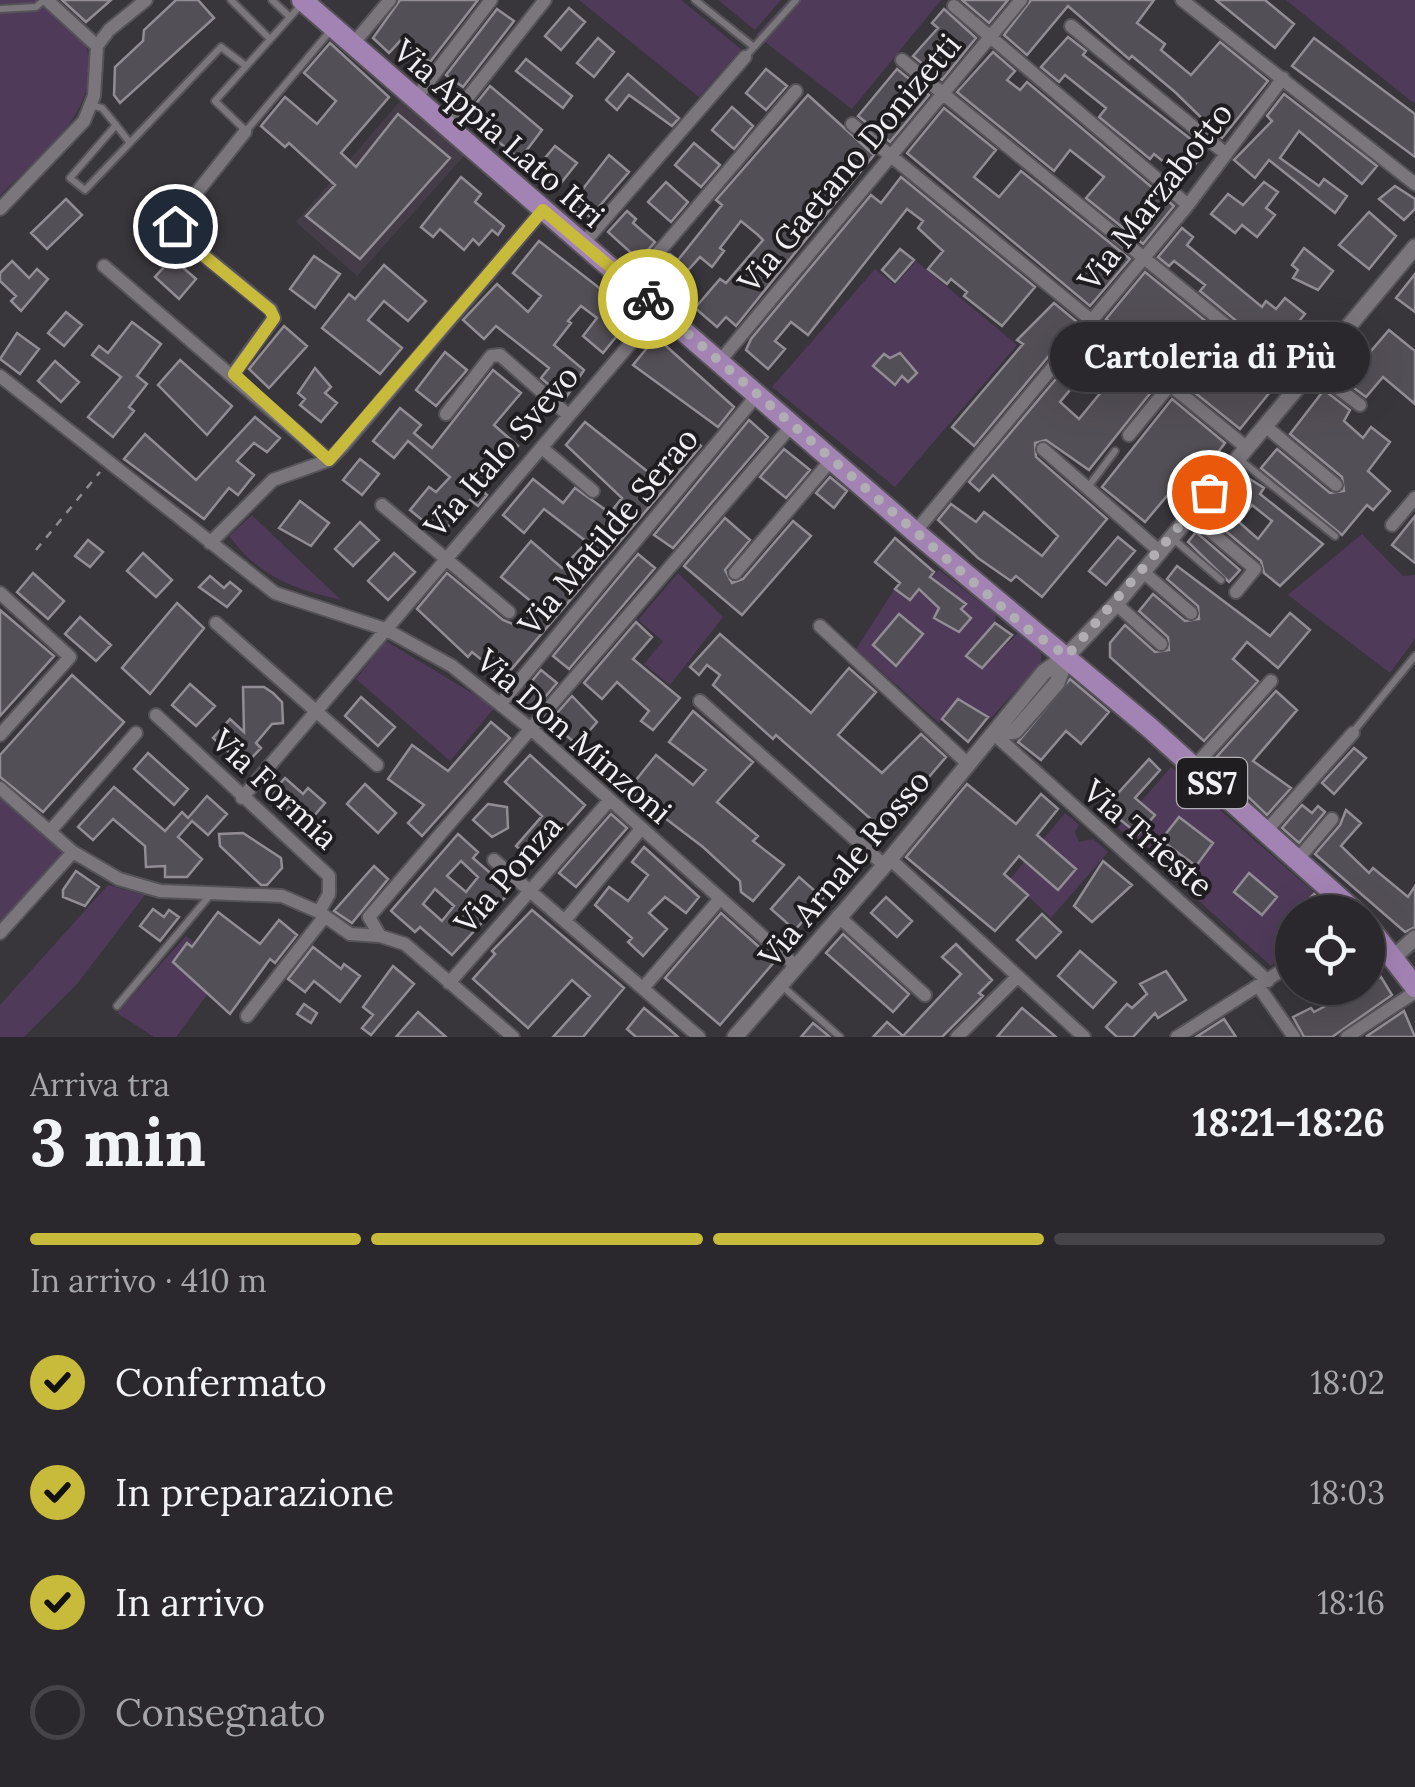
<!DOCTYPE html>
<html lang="it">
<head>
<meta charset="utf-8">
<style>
	body { margin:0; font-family:Lora,serif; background:#323034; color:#f1f3f6; height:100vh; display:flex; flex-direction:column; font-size:38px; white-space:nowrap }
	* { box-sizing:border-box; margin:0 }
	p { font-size:32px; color:#a5a6a9 }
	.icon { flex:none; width:55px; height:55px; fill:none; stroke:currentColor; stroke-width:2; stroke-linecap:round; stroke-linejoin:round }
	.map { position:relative; height:1037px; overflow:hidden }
	.drawer { display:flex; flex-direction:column; background:#2a282c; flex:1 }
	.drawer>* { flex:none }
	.controls { position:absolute; left:1275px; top:895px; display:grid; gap:20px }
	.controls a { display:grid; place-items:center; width:110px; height:110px; border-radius:50%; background:#2a282c; box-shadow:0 10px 40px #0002,0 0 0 2px #464448; font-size:50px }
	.pin { position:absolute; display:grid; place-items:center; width:85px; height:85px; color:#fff; margin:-42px; border:5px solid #fff; border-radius:50%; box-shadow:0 2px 10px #0007 }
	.courier { position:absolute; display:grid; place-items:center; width:100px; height:100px; margin:-50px; border:8px solid #c8bb3b; border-radius:50%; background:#fff; color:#222; box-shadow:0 2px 12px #0007 }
	.bubble { position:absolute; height:70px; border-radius:35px; background:#2a282c; box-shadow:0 10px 40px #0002,0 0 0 2px #464448; font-size:32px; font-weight:700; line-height:70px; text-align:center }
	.summary em { font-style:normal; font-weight:700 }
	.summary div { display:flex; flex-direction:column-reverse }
	.summary { display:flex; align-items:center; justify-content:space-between; height:170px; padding:0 30px }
	h1 { font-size:65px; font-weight:700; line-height:75px }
	.bar { display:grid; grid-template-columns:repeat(4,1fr); gap:15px 10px; align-content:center; height:120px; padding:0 30px }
	.bar i { height:12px; border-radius:8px; background:#464448 }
	.bar .on { background:#c8bb3b }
	.bar p { grid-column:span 4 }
	ol { padding:0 30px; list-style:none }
	li { display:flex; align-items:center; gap:30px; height:110px }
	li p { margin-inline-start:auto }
	li .icon { padding:10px; border-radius:50%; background:#c8bb3b; color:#111; stroke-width:4 }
	li:last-child { color:#a5a6a9 }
	li i { width:55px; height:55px; border:5px solid #464448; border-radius:50% }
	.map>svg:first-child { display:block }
	.built { fill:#443d48 }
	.green { fill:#4f3a5a; fill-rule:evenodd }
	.building { fill:#534f56; stroke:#928d94; stroke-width:2.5; fill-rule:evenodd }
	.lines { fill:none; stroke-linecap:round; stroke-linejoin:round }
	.service-casing { stroke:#565358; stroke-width:10 }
	.minor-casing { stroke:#565358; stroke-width:16 }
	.tertiary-casing { stroke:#565358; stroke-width:19 }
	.primary-casing { stroke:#565358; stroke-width:24 }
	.path { stroke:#8e8c91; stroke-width:2.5; stroke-dasharray:8 8; stroke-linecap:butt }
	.service { stroke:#7a767c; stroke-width:6 }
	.minor { stroke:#7a767c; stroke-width:12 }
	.tertiary { stroke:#7a767c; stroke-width:15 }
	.primary { stroke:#a383b4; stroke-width:20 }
	.done { stroke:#b0aeb3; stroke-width:10; stroke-dasharray:0 18 }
	.route { stroke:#c8bb3b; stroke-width:12 }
	.labels { text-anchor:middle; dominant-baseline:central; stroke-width:8; stroke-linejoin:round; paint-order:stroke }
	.shield { fill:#1f1d20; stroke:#b2b0b4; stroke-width:2.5 }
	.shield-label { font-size:30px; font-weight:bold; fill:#f1eff3 }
	.street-label { font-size:32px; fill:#f1eff3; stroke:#1f1d20 }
</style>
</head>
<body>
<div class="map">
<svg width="1415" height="1037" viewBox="0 0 1415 1037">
	<rect width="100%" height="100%" fill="#38353b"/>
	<path class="built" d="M400,101L464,156L357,276L296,222Z"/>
	<path class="green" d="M0,0H39L86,45C104,112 41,153 0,196Z
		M579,0H681L741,49L699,97Z
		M718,0H781L755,30Z
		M788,0H941L852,109L756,35Z
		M1286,0H1415V103L1411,101Z
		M916,261L1017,345L895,487L772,387L875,269L895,285Z
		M252,515L341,600C291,588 260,577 229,536Z
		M1362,534L1403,576L1415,575V639L1390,673L1288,595Z
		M939,570L996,615L995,623L966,656L982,668L1018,633L1041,653V663L990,719L958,699L939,723L856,649L894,590L909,601ZM931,601L965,604L961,609L971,618L958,632L934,618L939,608ZM899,614L896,665L873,645Z
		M678,573L723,617L670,685L644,664L663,641L638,620Z
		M386,641L495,707L450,761L356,679Z
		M1171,767L1315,893L1283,922L1292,934V951L1271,966L1118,828ZM1141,803L1155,814L1138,834L1125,823ZM1179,817L1213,843L1196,866L1161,840ZM1249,874L1277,897L1262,915L1234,892Z
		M0,794L61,847L63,856L0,926Z
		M1065,813L1079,825L1075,832L1079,842L1093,839L1108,852L1051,918L1010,879Z
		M108,885L145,895L77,984L24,1037H0V1005Z
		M186,936L226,969L176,1037H154L117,1013Z"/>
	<path class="building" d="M62,0H111L86,22Z
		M176,0H198L214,18L120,103L114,95L115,67L143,41L144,30Z
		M400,0H478L430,62L401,40L389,53L373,38Z
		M962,0H1008L989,23Z
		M1031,0H1154L1137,23L1165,44L1161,50L1191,75L1220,42L1268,81L1222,138L1175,92L1132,56L1129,59L1068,6L1027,55L1004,35Z
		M1216,0H1265L1294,24L1275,48Z
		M569,8L585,22L561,50L545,36Z
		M497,9L514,21L463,87L446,75Z
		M944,9L976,38L942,80L913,56L938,28L932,23Z
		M1068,37L1086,51L1083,55L1206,151L1184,178L1154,154L1150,159L1099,117L1106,108L1065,75L1059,82L1041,67Z
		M598,38L614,52L594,77L577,63Z
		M1314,38L1415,114V157L1292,66Z
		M330,43L389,97L341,153L356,167L398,114L450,158L360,259L306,216L335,185L289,143L285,147L261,126L285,97L317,124L336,101L304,73Z
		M993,52L1015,71L1007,80L1020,90L1027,82L1174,206L1143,244L1086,198L1104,177L1070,150L1054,171L957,92Z
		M526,59L572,96L563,108L516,71Z
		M766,69L787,86L766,110L746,93Z
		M897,69L929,95L890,142L858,116Z
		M628,74L679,118L672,126L629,95L617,110L606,100Z
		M490,86L542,130L520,159L466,116Z
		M1284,94L1377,166L1362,184L1299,131L1280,158L1319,186L1324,179L1347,196L1335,213L1269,160L1255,178L1234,160L1272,121L1267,116Z
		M808,95L874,155L736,326L726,317L717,327L695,308L720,279L726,283L763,240L758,235L741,221L720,248L724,251L712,267L700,257L672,288L655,272L670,254L678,260L722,205L716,200Z
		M732,107L753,126L734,149L712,130Z
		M944,108L996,150L974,177L999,197L1021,171L1130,259L1090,306L907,153Z
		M694,143L720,165L701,187L675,165Z
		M555,146L577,163L557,188L535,170Z
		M609,155L629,172L590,217L572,203Z
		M461,177L481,194L475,202L504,226L498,235L492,230L479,245L473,239L464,250L440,229L433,237L421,227Z
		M901,177L1035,287L1002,326L964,296L967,292L951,279L947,284L928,269L943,251L918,228L923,221L907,209L808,335L791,322L775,341L785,349L768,369L746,350L751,339L871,195L881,203Z
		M666,182L688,202L671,222L648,202Z
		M1264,182L1278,192L1266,208L1275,215L1257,237L1242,225L1235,233L1211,214L1228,194L1243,205Z
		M1395,186L1415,199V209L1404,220L1379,199Z
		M66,199L82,215L47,249L31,233Z
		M627,211L636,219L633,223L655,242L639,260L608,232Z
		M1369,212L1396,236L1369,269L1339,245Z
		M1182,228L1193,237L1187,245L1262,307L1266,301L1276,309L1285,298L1305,314L1290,332L1296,337L1280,357L1200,291L1205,285L1174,261L1169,266L1158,257Z
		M539,241L634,315L603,353L583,336L597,318L581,306L568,321L571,323L554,345L584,370L565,399L541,378L549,368L496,326L484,339L463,320L497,284L528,312L541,296L513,273Z
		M1304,248L1333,271L1318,290L1293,278L1298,270L1292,265Z
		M900,249L914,260L895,282L882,270Z
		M314,256L340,274L315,308L290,289Z
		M172,258L196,279L179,299L155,277Z
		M12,261L29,278L37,269L48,279L21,311L11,301L16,296L0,281V273Z
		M384,265L426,301L408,321L384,301L368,320L402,348L380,374L322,328L349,294L355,299Z
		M1145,272L1208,323L1169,371L1106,319Z
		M1415,274V312L1396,298Z
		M1054,303L1077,322L974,446L952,427L1023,344L1017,340Z
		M66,312L82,325L64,346L48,333Z
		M132,322L161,344L137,376L147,384L129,407L134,411L113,437L88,417L121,377L92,355L99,346L108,353Z
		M284,326L307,346L269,388L249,369Z
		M1389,330L1415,351V404L1383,377L1366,397L1338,376L1351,359L1359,365Z
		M17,333L39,349L20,374L0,359Z
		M1093,335L1156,386L1089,470L1046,440L1035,443L1036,457L1107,519L1042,597L1016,576L1011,581L978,558L938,520L951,504L976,522L984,512L1042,556L1058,536L993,475L979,491L969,482ZM1091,365L1111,380L1079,419L1060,402Z
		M1223,336L1279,381L1240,429L1184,384Z
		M656,337L734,407L718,427L633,365Z
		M445,352L467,370L436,406L416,390Z
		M900,353L917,373L908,382L902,376L895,385L873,366L884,354L890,358Z
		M180,360L232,406L207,435L158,385Z
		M55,361L79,382L61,402L38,381Z
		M315,368L331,387L325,393L337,403L321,422L300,405L305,399L298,393Z
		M493,370L521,393L494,425L518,446L481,490L487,495L478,506L470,500L447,528L443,525L437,532L410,510L429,487L436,492L450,477L408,441L394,458L373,441L400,408L421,425L414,433L432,448Z
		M1324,390L1350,410L1344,421L1363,438L1371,427L1390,442L1368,471L1390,491L1373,510L1367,505L1342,535L1261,468L1277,449L1330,493L1344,491L1342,477L1290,434Z
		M1172,399L1225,443L1188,492L1177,484L1145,522L1102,487Z
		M255,417L280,438L267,452L254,443L237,461L254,475L238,495L229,488L204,519L124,459L145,434L196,480Z
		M749,420L768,437L673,548L654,535Z
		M585,422L652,475L685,433L701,446L504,678L472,652L468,657L417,609L447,573L503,620L513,624L519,620L533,603L501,577L531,541L562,568L587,542L544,509L524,533L503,515L533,479L563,503L575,488L610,513L622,498L566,445Z
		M784,449L810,470L786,498L760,477Z
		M360,459L379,474L362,495L343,480Z
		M1240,473L1264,488L1260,494L1323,544L1280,586L1264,573L1261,561L1215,522L1231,503L1223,497ZM1252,505L1272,521L1258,539L1239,522Z
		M830,477L847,491L834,508L816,493Z
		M300,501L329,523L311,546L279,528Z
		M1415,516V563L1392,545Z
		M725,518L750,540L725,570L732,583L743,579L793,521L811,536L742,615L684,566Z
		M360,522L379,540L353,566L335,549Z
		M1196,532L1240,570L1229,582L1188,542Z
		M1118,537L1135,551L1106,585L1089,571Z
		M895,538L934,572L930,577L966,604L961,609L971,618L959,632L934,618L939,608L919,589L910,600L895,589L900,583L875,562Z
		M88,540L103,552L90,567L75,556Z
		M143,553L172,580L156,597L127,571Z
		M394,553L415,572L388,600L368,581Z
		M638,554L655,568L569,669L553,656Z
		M1177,566L1270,636L1290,613L1310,630L1278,668L1247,642L1233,659L1258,681L1204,741L1110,657V643L1125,625L1155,652L1169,650L1168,637L1139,611L1153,594L1185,621L1199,619L1198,606L1167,579Z
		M33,573L64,601L48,619L17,592Z
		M210,576L224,588L230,582L241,591L227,607L199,587Z
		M177,603L204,628L150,694L122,668Z
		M0,610L54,656L0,716Z
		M899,614L923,634L896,666L873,645Z
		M80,617L111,645L96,661L65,634Z
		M636,622L652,637L633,659L680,698L653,730L641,721L649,711L617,682L602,699L584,683Z
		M995,623L1012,635L982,668L966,656Z
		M720,634L811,713L849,668L876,692L838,735L882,773L921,734L946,757L923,784L927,788L910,806L904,801L882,829L776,735L773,739L713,685L720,675L707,665L699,675L690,667Z
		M541,670L557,683L534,710L519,697Z
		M72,675L124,722L43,812L0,777V755Z
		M1070,679L1109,712L1081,744L1066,731L1041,760L1018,742Z
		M190,684L215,706L196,726L172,705Z
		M243,687H264L273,693L282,702L283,723L272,724L256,743L261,748L244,766L213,738L230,719L244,732Z
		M1276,691L1297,710L1253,761L1291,788L1267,815L1212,762Z
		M572,696L597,722L577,745L550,721Z
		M361,697L395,727L378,746L345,716Z
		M958,699L988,717L968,742L942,719Z
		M693,711L753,762L717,802L758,836L753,841L784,865L753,901L741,892L740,881L703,847L628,790L656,755L693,785L706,770L669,742Z
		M491,722L510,738L422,836L408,823L424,805L388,779L412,745L448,771Z
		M1354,748L1366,758L1334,794L1322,783Z
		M148,753L188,789L174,805L134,769Z
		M530,755L585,805L534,863L516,846L542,816L505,782Z
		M1149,759L1160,770L1135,798L1155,815L1138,834L1117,817L1112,823L1100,813Z
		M285,778L303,794L308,788L325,803L308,823L289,806L284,812L268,797Z
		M365,784L396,813L378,833L347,804Z
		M967,784L1016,824L1041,794L1058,809L1037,835L1076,869L1058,890L1019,856L1004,874L1028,895L995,931L906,857Z
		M114,787L165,831L182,812L188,818L207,796L227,814L208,835L192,821L178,837L202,859L187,877H165V866L146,867L145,846L113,819L93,840L78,827Z
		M488,804L507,807L508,828L492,837L473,820Z
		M1302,805L1312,813L1318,806L1325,812L1299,843L1282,828Z
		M1346,810L1361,823L1341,846L1369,873L1373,868L1408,897L1415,886V927L1405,932L1315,854L1340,825Z
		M611,814L627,828L576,887L559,873Z
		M1179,817L1213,843L1196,866L1161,840Z
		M243,833L281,858L282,868L267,885H261L220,846L219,834Z
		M458,834L478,852L473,858L511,891L452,955L420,927L415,932L391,911ZM461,861L478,877L466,892L447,876ZM435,889L454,906L442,921L423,904Z
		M644,847L699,897L686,913L665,897L649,913L667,929L643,956L628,942L632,938L595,905L609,887L628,901L648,875L632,862Z
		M1103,861L1132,885L1092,922L1074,906Z
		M374,866L388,879L352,923L334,911Z
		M76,871L99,887L85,906L63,897V890Z
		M1249,873L1277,897L1262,915L1234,892Z
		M799,877L823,898L795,930L771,909Z
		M1314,894L1332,912H1294L1309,899Z
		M886,897L912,921L897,937L871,913Z
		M153,909L164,917L169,910L179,917L160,941L140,926Z
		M532,910L624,988L583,1037H553L590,996L572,980L528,1028L473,979L495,954L492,951Z
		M218,912L260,944L279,920L297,935L275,963L270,959L230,1014L173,962L187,943L192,947Z
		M721,913L775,961L720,1025L665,978Z
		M1042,914L1061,932L1036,958L1017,940Z
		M843,934L909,994L893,1012L826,953Z
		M956,944L992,980L979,993L983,996L942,1037H873L887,1022L903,1036L961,974L942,957Z
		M313,947L341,969L344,964L360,976L340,1002L314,981L305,992L288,979Z
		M1080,951L1116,982L1093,1008L1058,976Z
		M393,966L414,984L371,1035L362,1028L373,1015L363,1007Z
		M1166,971L1186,1000L1158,1018L1155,1013L1133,1037H1117L1106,1027L1127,1004L1132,1008L1147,994L1140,984Z
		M1381,977L1392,995L1332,1037H1304L1293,1017L1311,1008L1314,1012Z
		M304,1004L317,1013L311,1023L297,1014Z
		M644,1008L669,1029L678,1037H636L627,1029Z
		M1022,1008L1056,1037H997Z
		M1404,1011L1415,1037H1368L1367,1036Z
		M418,1012L446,1037H396Z
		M1224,1019L1236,1037H1196Z
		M813,1023L830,1037H801Z"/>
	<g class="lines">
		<defs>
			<path id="service" d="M231,0L270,39
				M272,0L290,17
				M695,0L754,47
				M300,6L215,101L246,131L331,30
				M0,9L36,7L44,0
				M745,57L796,0
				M90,105L102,108L116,125L70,178L85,190L221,47L246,66
				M116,125L130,143
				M1239,459L1335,536
				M1088,487L1115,451
				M1171,537L1221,580
				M1353,732L1415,656
				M781,985L840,1037
				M117,1006L211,894"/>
			<path id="minor" d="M47,0L97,46
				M1182,0L1415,184
				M954,6L1188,205
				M1071,26L1226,154
				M353,44L390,0
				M97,46L109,30L146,0
				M902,60L1298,384
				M415,99L491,0
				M852,124L1247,448
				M445,126L545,0
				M0,209L84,121L94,96L97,46
				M582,245L745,57
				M104,266L329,460
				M630,286L796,91
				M719,362L1021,0
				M1311,368L1360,405
				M233,374L274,318L271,310L181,237L175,226L178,216L245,132
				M0,376L275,593L385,629L452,666L531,729L797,967
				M446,414L491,356L500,355L568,415
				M1265,426L1336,485
				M1129,435L1222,322
				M542,448L593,491
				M1043,449L1158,550
				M382,505L509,612
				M1190,514L1255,569L1236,592
				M1392,525L1415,498
				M915,532L1188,205L1283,78
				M210,543L273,480L329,460L343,446L543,210
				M1143,572L1191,613
				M735,573L832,459
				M0,593L70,657L0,735
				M1116,604L1161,644
				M216,623L377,765
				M820,626L968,764
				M700,701L884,865
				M501,703L757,395
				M156,715L329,876V894L319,912
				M994,734L1268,981
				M1194,767L1271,681
				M0,788L73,852L119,879L160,891L282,896L319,912L350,934L380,936L405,944L513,1037
				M242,798L660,309
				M51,830L136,733
				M1267,830L1353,733
				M890,859L1084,1037
				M1298,859L1332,819
				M494,860L699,1037
				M838,916L925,995
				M566,919L641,829
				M0,933L73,852
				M380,936L369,917L792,425
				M449,983L608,802
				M1259,987L1294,1037
				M643,988L719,900
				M247,1016L325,916
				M957,1037L1017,977
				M1177,1037L1292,964
				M1347,1037L1415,992"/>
			<path id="tertiary" d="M994,734L1015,731L1057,683L1067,656
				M1395,956L1415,938
				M735,1037L890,859L1044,672L1067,656L1116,604L1415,247"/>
			<path id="primary" d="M302,0L915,532L1149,727L1355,912
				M1368,926L1415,987"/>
		</defs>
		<use href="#service" class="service-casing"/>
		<use href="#minor" class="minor-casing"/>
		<use href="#tertiary" class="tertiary-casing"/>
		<use href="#primary" class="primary-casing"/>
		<path class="path" d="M36,550L100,472"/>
		<use href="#service" class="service"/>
		<use href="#minor" class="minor"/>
		<use href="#tertiary" class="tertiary"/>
		<use href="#primary" class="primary"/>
	</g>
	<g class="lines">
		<path class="done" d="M648,299L1026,628L1067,656L1209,492"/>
		<path class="route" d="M175,226L181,237L270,310L274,318L234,374L329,460L543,210L648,299"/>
	</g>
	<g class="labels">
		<rect class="shield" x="1177" y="758" width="70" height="50" rx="8"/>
		<g class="shield-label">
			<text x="1212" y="783">SS7</text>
		</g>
		<g class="street-label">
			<text transform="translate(499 133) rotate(41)">Via Appia Lato Itri</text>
			<text transform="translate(849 163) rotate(-50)">Via Gaetano Donizetti</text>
			<text transform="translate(1155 196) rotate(-52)">Via Marzabotto</text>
			<text transform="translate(501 451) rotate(-49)">Via Italo Svevo</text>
			<text transform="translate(608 531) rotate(-50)">Via Matilde Serao</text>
			<text transform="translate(574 736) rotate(41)">Via Don Minzoni</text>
			<text transform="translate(275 789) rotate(43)">Via Formia</text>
			<text transform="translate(1148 838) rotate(41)">Via Trieste</text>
			<text transform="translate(844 868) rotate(-50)">Via Arnale Rosso</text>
			<text transform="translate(508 874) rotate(-49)">Via Ponza</text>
		</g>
	</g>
</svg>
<div class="controls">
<a><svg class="icon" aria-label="locate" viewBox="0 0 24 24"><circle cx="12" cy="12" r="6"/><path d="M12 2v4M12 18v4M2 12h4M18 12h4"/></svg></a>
</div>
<div class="pin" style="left:1209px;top:492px;background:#ea580c"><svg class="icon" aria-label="bag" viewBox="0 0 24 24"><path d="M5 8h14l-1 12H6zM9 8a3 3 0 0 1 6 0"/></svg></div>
<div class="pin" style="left:175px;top:226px;background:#1f2937"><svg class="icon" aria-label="home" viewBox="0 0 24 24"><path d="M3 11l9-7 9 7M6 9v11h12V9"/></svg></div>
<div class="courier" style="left:648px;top:299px"><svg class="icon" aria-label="bike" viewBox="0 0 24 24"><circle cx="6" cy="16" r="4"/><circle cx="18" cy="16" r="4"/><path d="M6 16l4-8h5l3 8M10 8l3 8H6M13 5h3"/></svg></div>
<div class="bubble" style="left:1050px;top:322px;width:320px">Cartoleria di Più</div>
</div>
<section class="drawer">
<div class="summary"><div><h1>3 min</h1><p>Arriva tra</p></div><em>18:21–18:26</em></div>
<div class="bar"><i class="on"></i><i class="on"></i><i class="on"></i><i></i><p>In arrivo · 410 m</p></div>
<ol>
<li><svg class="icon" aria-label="check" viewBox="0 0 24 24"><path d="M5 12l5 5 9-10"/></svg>Confermato<p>18:02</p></li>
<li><svg class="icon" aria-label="check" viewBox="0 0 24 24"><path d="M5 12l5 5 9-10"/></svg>In preparazione<p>18:03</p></li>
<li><svg class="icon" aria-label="check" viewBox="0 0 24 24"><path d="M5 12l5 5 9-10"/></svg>In arrivo<p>18:16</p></li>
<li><i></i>Consegnato</li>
</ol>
</section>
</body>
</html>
